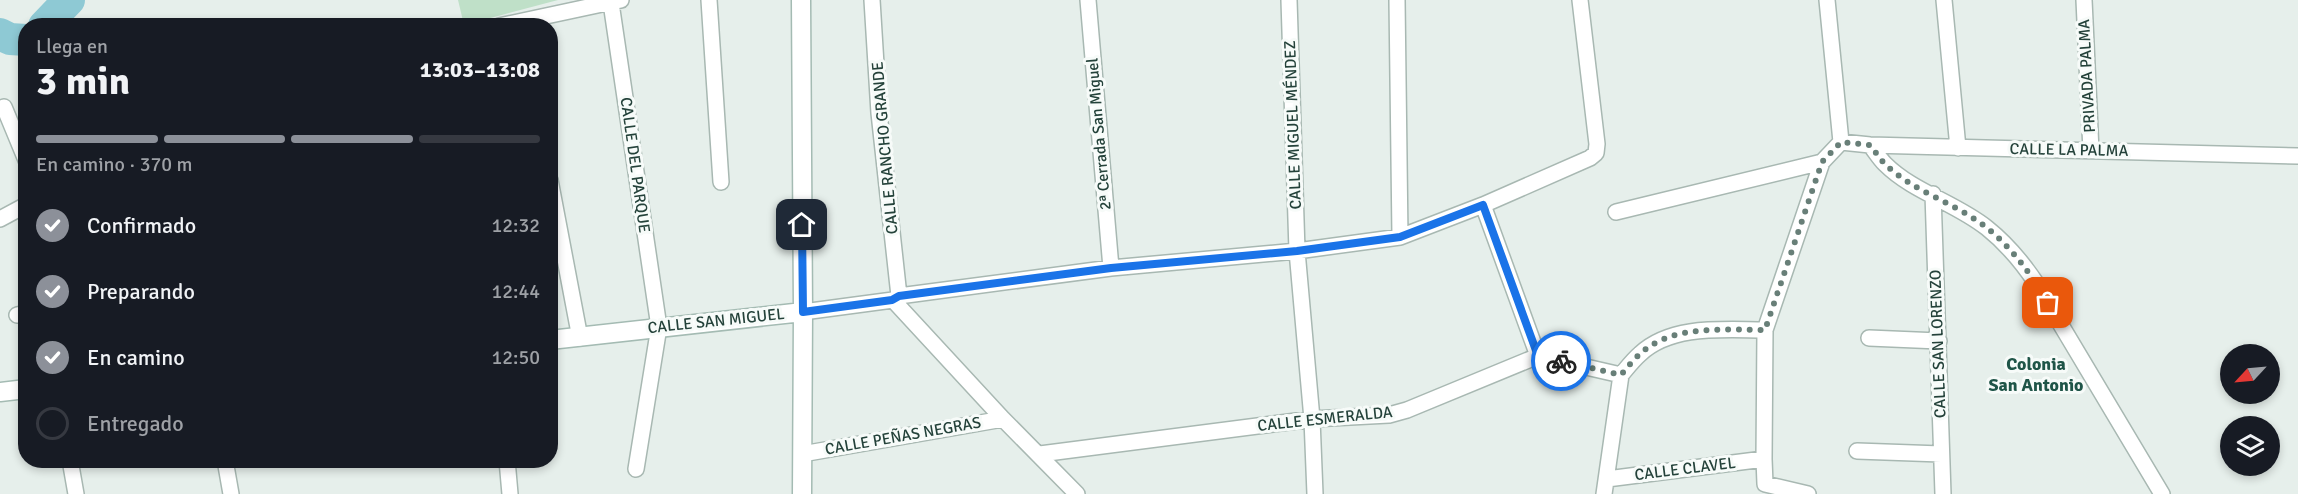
<!DOCTYPE html>
<html lang="es">
<head>
<meta charset="utf-8">
<style>
	body { margin:0; font-family:Signika,sans-serif; background:#20242c; color:#f1f3f6; height:100vh; display:flex; flex-direction:column; font-size:22px; white-space:nowrap }
	* { box-sizing:border-box; margin:0 }
	p { font-size:20px; color:#9ea1a6 }
	.icon { flex:none; width:33px; height:33px; fill:none; stroke:currentColor; stroke-width:2; stroke-linecap:round; stroke-linejoin:round }
	.map { position:relative; flex:1; overflow:hidden }
	.details { position:absolute; left:18px; top:18px; width:540px; height:450px; display:flex; flex-direction:column; background:#171b24; border-radius:24px; box-shadow:0 3px 9px #0003 }
	.details>* { flex:none }
	.needle { width:39px; rotate:244deg }
	.buttons { position:absolute; left:2220px; top:344px; display:grid; gap:12px }
	.buttons a { display:grid; place-items:center; width:60px; height:60px; border-radius:50%; background:#171b24; box-shadow:0 3px 9px #0003; font-size:30px }
	.pin { position:absolute; display:grid; place-items:center; width:51px; height:51px; color:#fff; margin:-26px; border-radius:12px; box-shadow:0 3px 9px #0006 }
	.courier { position:absolute; display:grid; place-items:center; width:60px; height:60px; margin:-30px; border:4px solid #1a73e8; border-radius:50%; background:#fff; color:#222; box-shadow:0 2px 8px #0007 }
	.overview em { font-style:normal; font-weight:800 }
	.overview div { display:flex; flex-direction:column-reverse }
	.overview { display:flex; align-items:center; justify-content:space-between; height:102px; padding:0 18px }
	h1 { font-size:39px; font-weight:800; line-height:45px }
	.bar { display:grid; grid-template-columns:repeat(4,1fr); gap:9px 6px; align-content:center; height:72px; padding:0 18px }
	.bar i { height:8px; border-radius:4px; background:#363941 }
	.bar .current { background:#8c9099 }
	.bar p { grid-column:span 4 }
	ol { padding:0 18px; list-style:none }
	li { display:flex; align-items:center; gap:18px; height:66px }
	li p { margin-inline-start:auto }
	li .icon { padding:6px; border-radius:50%; background:#8c9099; color:#fff; stroke-width:4 }
	li:last-child { color:#9ea1a6 }
	li i { width:33px; height:33px; border:3px solid #363941; border-radius:50% }
	.map>svg:first-child { display:block }
	.green { fill:#bfe0c8 }
	.lines { fill:none; stroke-linecap:round; stroke-linejoin:round }
	.river { stroke:#8ec9d4; stroke-width:32 }
	.street-casing { stroke:#a8b8b2; stroke-width:18 }
	.secondary-casing { stroke:#a4bbb3; stroke-width:21 }
	.street { stroke:#fff; stroke-width:15 }
	.secondary { stroke:#fff; stroke-width:18 }
	.done { stroke:#687f78; stroke-width:6; stroke-dasharray:0 10.8 }
	.route { stroke:#1a73e8; stroke-width:8 }
	.labels { text-anchor:middle; dominant-baseline:central; stroke-width:6; stroke-linejoin:round; paint-order:stroke }
	.street-label { font-size:16px; fill:#24423a; stroke:#f7fbf9 }
	.neighbourhood-label { font-size:18px; font-weight:bold; fill:#1f5548; stroke:#f7fbf9 }
</style>
</head>
<body>
<div class="map">
<svg width="2298" height="494" viewBox="0 0 2298 494">
	<rect width="100%" height="100%" fill="#e6efeb"/>
	<path class="green" d="M458,0H558L464,25Z"/>
	<g class="lines">
		<path class="river" d="M44,26L69,0
			M0,34L10,39L26,40"/>
		<defs>
			<path id="street" d="M709,0L721,182
				M872,0L879,113L899,296
				M1088,0L1111,268
				M1289,0L1297,251L1312,419L1315,494
				M1397,0L1400,237
				M1944,0L1958,148
				M2084,0L2091,151
				M611,3L659,327L636,469
				M499,26L621,0
				M4,107L26,160
				M1841,142L1870,145L2298,156
				M1870,145C1875,151 1879,158 1885,164C1913,192 1956,203 1987,228C2007,244 2022,262 2036,283L2162,494
				M550,180L580,338
				M1933,194L1943,494
				M1483,205L1538,356
				M1616,212L1822,162
				M0,219L26,205
				M893,300L1003,419L1077,494
				M803,312L893,300L899,296L1111,268L1297,251L1400,237L1483,205L1590,158L1596,153L1597,144L1580,0
				M17,315L26,313
				M1869,338L1939,341
				M1857,451L1941,454
				M802,454L1003,419
				M1040,454L1312,419L1389,415L1407,410L1538,356L1621,375C1627,368 1633,360 1640,354C1672,324 1725,330 1765,330
				M70,460L76,494
				M225,460L231,494
				M507,460L510,494
				M1607,479L1764,459
				M1604,494L1621,375
				M1808,494L1765,484L1764,459L1765,330L1822,162L1841,142L1827,0"/>
			<path id="secondary" d="M801,0L803,312L802,494
				M550,340L803,312
				M0,392L26,389"/>
		</defs>
		<use href="#street" class="street-casing"/>
		<use href="#secondary" class="secondary-casing"/>
		<use href="#street" class="street"/>
		<use href="#secondary" class="secondary"/>
	</g>
	<g class="lines">
		<path class="done" d="M1561,361L1621,375C1627,368 1633,360 1640,354C1672,324 1724,330 1765,330L1822,162L1841,142L1870,145C1875,151 1879,158 1885,164C1912,191 1956,203 1987,228C2013,249 2031,274 2048,303"/>
		<path class="route" d="M802,225L803,312L892,300L899,296L1111,268L1297,251L1400,237L1483,205L1538,356L1561,361"/>
	</g>
	<g class="labels">
		<g class="street-label">
			<text transform="translate(2087 76) rotate(-93)">PRIVADA PALMA</text>
			<text transform="translate(1293 125) rotate(-92)">CALLE MIGUEL MÉNDEZ</text>
			<text transform="translate(1099 134) rotate(-95)">2ª Cerrada San Miguel</text>
			<text transform="translate(885 148) rotate(-95)">CALLE RANCHO GRANDE</text>
			<text transform="translate(2069 150) rotate(1)">CALLE LA PALMA</text>
			<text transform="translate(635 165) rotate(82)">CALLE DEL PARQUE</text>
			<text transform="translate(716 321) rotate(-6)">CALLE SAN MIGUEL</text>
			<text transform="translate(1938 344) rotate(-92)">CALLE SAN LORENZO</text>
			<text transform="translate(1325 419) rotate(-6)">CALLE ESMERALDA</text>
			<text transform="translate(903 436) rotate(-10)">CALLE PEÑAS NEGRAS</text>
			<text transform="translate(1685 469) rotate(-7)">CALLE CLAVEL</text>
		</g>
		<g class="neighbourhood-label">
			<text x="2036" y="364">Colonia<tspan x="2036" dy="21">San Antonio</tspan></text>
		</g>
	</g>
</svg>
<div class="buttons">
<a><svg class="needle" viewBox="-14 -14 28 28"><path d="M0-13l5 13h-10z" fill="#e53935"/><path d="M0 13l5-13h-10z" fill="#9ea1a6"/></svg></a>
<a><svg class="icon" aria-label="layers" viewBox="0 0 24 24"><path d="M12 4l9 5-9 5-9-5zM3 14l9 5 9-5"/></svg></a>
</div>
<div class="pin" style="left:2048px;top:303px;background:#ea580c"><svg class="icon" aria-label="bag" viewBox="0 0 24 24"><path d="M5 8h14l-1 12H6zM9 8a3 3 0 0 1 6 0"/></svg></div>
<div class="pin" style="left:802px;top:225px;background:#1f2937"><svg class="icon" aria-label="home" viewBox="0 0 24 24"><path d="M3 11l9-7 9 7M6 9v11h12V9"/></svg></div>
<div class="courier" style="left:1561px;top:361px"><svg class="icon" aria-label="bike" viewBox="0 0 24 24"><circle cx="6" cy="16" r="4"/><circle cx="18" cy="16" r="4"/><path d="M6 16l4-8h5l3 8M10 8l3 8H6M13 5h3"/></svg></div>
<section class="details">
<div class="overview"><div><h1>3 min</h1><p>Llega en</p></div><em>13:03–13:08</em></div>
<div class="bar"><i class="current"></i><i class="current"></i><i class="current"></i><i></i><p>En camino · 370 m</p></div>
<ol>
<li><svg class="icon" aria-label="check" viewBox="0 0 24 24"><path d="M5 12l5 5 9-10"/></svg>Confirmado<p>12:32</p></li>
<li><svg class="icon" aria-label="check" viewBox="0 0 24 24"><path d="M5 12l5 5 9-10"/></svg>Preparando<p>12:44</p></li>
<li><svg class="icon" aria-label="check" viewBox="0 0 24 24"><path d="M5 12l5 5 9-10"/></svg>En camino<p>12:50</p></li>
<li><i></i>Entregado</li>
</ol>
</section>
</div>
</body>
</html>
